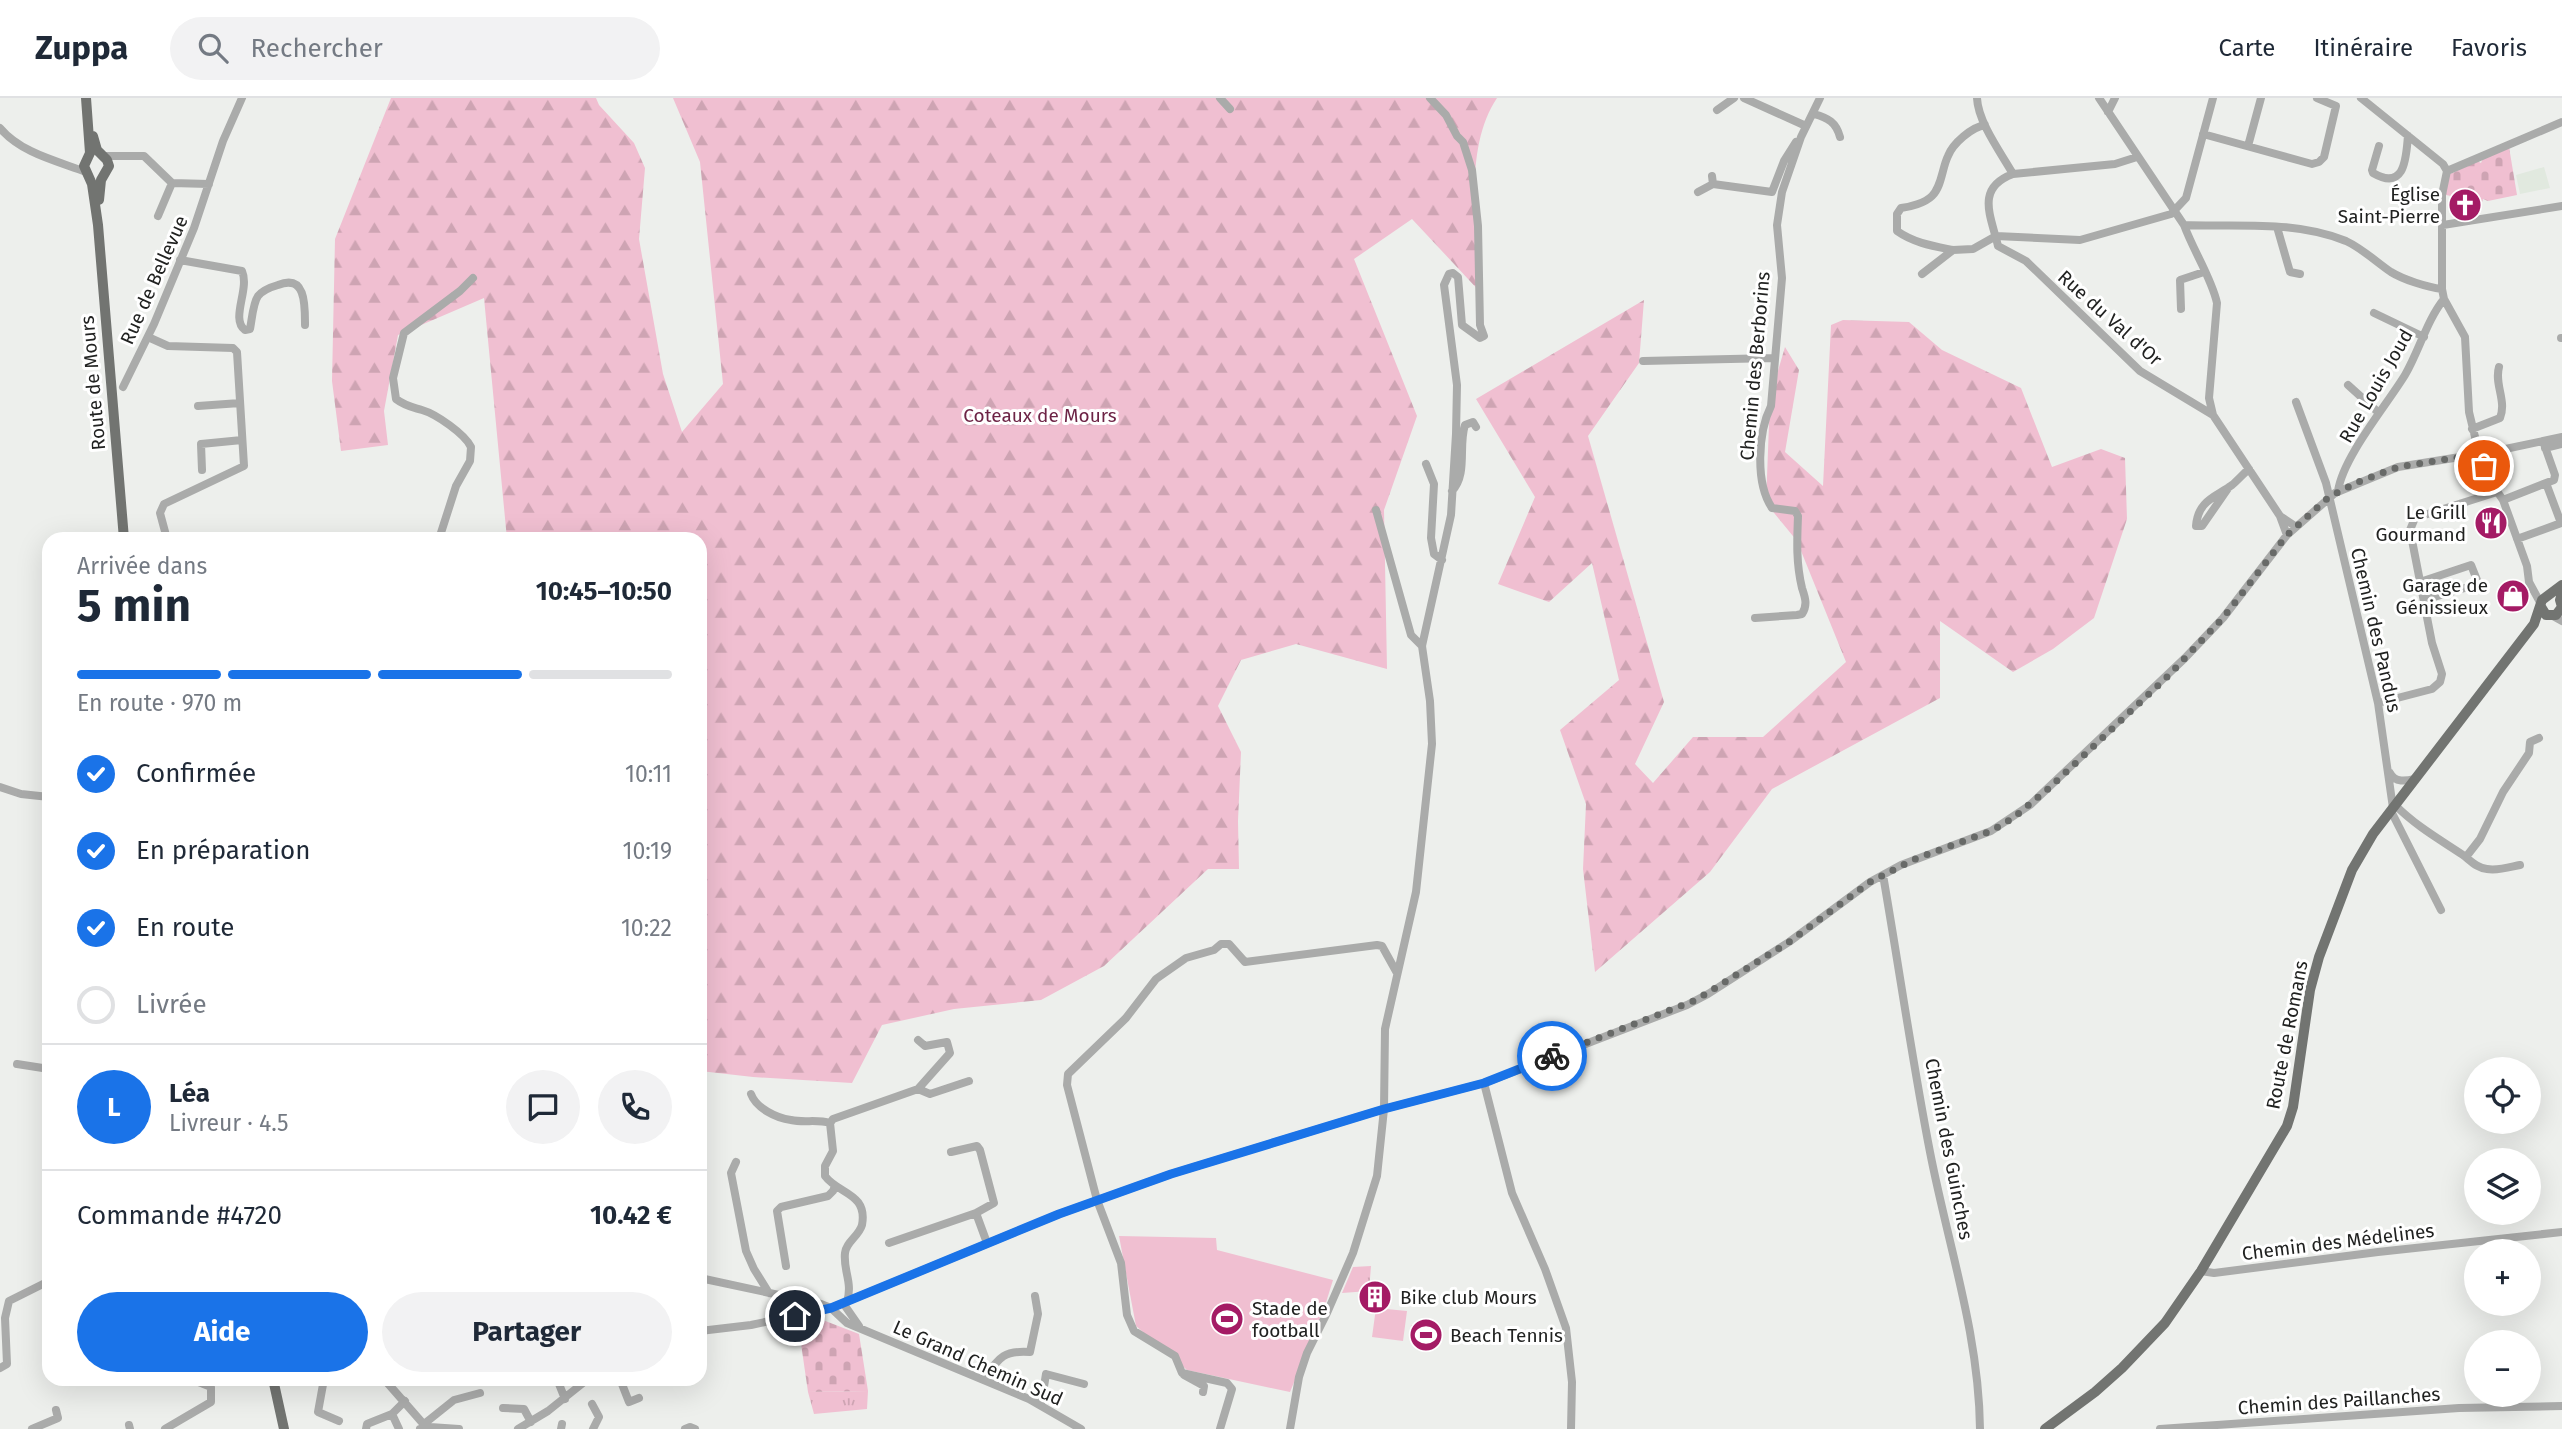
<!DOCTYPE html>
<html lang="fr">
<head>
<meta charset="utf-8">
<style>
	body { margin:0; font-family:"Fira Sans",sans-serif; background:#f2f2f3; color:#1f2937; height:100vh; display:flex; flex-direction:column; font-size:26px; white-space:nowrap }
	* { box-sizing:border-box; margin:0 }
	p { font-size:23px; color:#747a83 }
	.icon { flex:none; width:38px; height:38px; fill:none; stroke:currentColor; stroke-width:2; stroke-linecap:round; stroke-linejoin:round }
	.map { position:relative; flex:1; overflow:hidden }
	.sheet { position:absolute; left:42px; top:434px; width:665px; height:854px; display:flex; flex-direction:column; background:#fff; border-radius:21px; box-shadow:0 7px 28px #0002 }
	.sheet>* { flex:none }
	.tools { position:absolute; left:2464px; top:959px; display:grid; gap:14px }
	.tools a { display:grid; place-items:center; width:77px; height:77px; border-radius:50%; background:#fff; box-shadow:0 7px 28px #0002; font-size:35px }
	.pin { position:absolute; display:grid; place-items:center; width:60px; height:60px; color:#fff; margin:-30px; border:4px solid #fff; border-radius:50%; box-shadow:0 2px 7px #0007 }
	.courier { position:absolute; display:grid; place-items:center; width:70px; height:70px; margin:-35px; border:5px solid #1a73e8; border-radius:50%; background:#fff; color:#222; box-shadow:0 2px 9px #0007 }
	.overview em { font-style:normal; font-weight:700 }
	.overview div { display:flex; flex-direction:column-reverse }
	.overview { display:flex; align-items:center; justify-content:space-between; height:119px; padding:0 35px }
	h1 { font-size:46px; font-weight:700; line-height:52px }
	.bar { display:grid; grid-template-columns:repeat(4,1fr); gap:10px 7px; align-content:center; height:84px; padding:0 35px }
	.bar i { height:9px; border-radius:5px; background:#e0e1e3 }
	.bar .current { background:#1a73e8 }
	.bar p { grid-column:span 4 }
	.line { display:flex; align-items:center; gap:18px; padding:0 35px; border-top:2px solid #e0e1e3 }
	.line div { flex:1 }
	.round { display:grid; place-items:center; flex:none; width:74px; height:74px; border-radius:37px; background:#f2f2f3 }
	ol { padding:0 35px; list-style:none }
	li { display:flex; align-items:center; gap:21px; height:77px }
	li p { margin-inline-start:auto }
	li .icon { padding:7px; border-radius:50%; background:#1a73e8; color:#fff; stroke-width:4 }
	li:last-child { color:#747a83 }
	li i { width:38px; height:38px; border:4px solid #e0e1e3; border-radius:50% }
	.cta { display:flex; gap:14px; margin-top:auto; padding:14px 35px }
	.cta a { flex:1; height:80px; border-radius:42px; background:#1a73e8; color:#fff; font-size:28px; font-weight:700; line-height:80px; text-align:center }
	.cta a+a { background:#f2f2f3; color:#1f2937 }
	header { display:flex; align-items:center; gap:42px; box-sizing:border-box; height:98px; padding:0 35px; background:#fff; border-bottom:2px solid #e0e1e3 }
	header strong { font-size:33px }
	nav { display:flex; gap:38px; margin-inline-start:auto; font-size:24px }
	.search { width:490px; height:63px; background:#f2f2f3; display:flex; align-items:center; gap:18px; box-sizing:border-box; padding:0 24px; border-radius:38px; color:#747a83; font-size:26px }
	.map>svg:first-child { display:block }
	.built { fill:#e1e9df }
	.grass { fill:url(#grass-tufts) }
	.forest { fill:url(#forest-firs) }
	.cemetery { fill:url(#cemetery-stones) }
	.pitch { fill:#f0bfd1 }
	.lines { fill:none; stroke-linecap:round; stroke-linejoin:round }
	.minor { stroke:#aaabaa; stroke-width:8 }
	.major { stroke:#727471; stroke-width:10 }
	.done { stroke:#686a68; stroke-width:7; stroke-dasharray:0 12.6 }
	.route { stroke:#1a73e8; stroke-width:9 }
	.labels { text-anchor:middle; dominant-baseline:central; stroke-width:6; stroke-linejoin:round; paint-order:stroke }
	.poi-label { font-size:19px; fill:#212221; stroke:#fff; text-anchor:end }
	.street-label { font-size:19px; fill:#212221; stroke:#fff }
	.park-label { font-size:19px; fill:#6d2446; stroke:#fff }
</style>
</head>
<body>
<header>
<strong>Zuppa</strong>
<div class="search"><svg class="icon" aria-label="search" viewBox="0 0 24 24"><circle cx="10" cy="10" r="6"/><path d="M15 15l6 6"/></svg>Rechercher</div>
<nav><a>Carte</a><a>Itinéraire</a><a>Favoris</a></nav>
</header>
<div class="map">
<svg width="2562" height="1331" viewBox="0 0 2562 1331">
	<defs>
		<pattern id="grass-tufts" width="24" height="20" patternUnits="userSpaceOnUse" patternTransform="scale(1.75)"><rect width="24" height="20" fill="#f0bfd1"/><path d="M3 7l-1-3M5 7V3M7 7l1-3M15 17l-1-3M17 17v-4M19 17l1-3" fill="none" stroke="#cea4b3"/></pattern>
		<pattern id="forest-firs" width="22" height="20" patternUnits="userSpaceOnUse" patternTransform="scale(1.75)"><rect width="22" height="20" fill="#f0bfd1"/><path d="M5 1l3.5 6h-7zM16 11l3.5 6h-7z" fill="#cea4b3"/></pattern>
		<pattern id="cemetery-stones" width="16" height="16" patternUnits="userSpaceOnUse" patternTransform="scale(1.75)"><rect width="16" height="16" fill="#f0bfd1"/><path d="M2 7V4a2 2 0 0 1 4 0v3zM10 15v-3a2 2 0 0 1 4 0v3z" fill="#cea4b3"/></pattern>
	</defs>
	<rect width="100%" height="100%" fill="#edefec"/>
	<path class="built" d="M2544,69L2550,90L2520,96L2516,77Z"/>
	<path class="grass" d="M1371,1168L1369,1193L1342,1195L1353,1169Z
		M868,1293L867,1311L814,1316L808,1294Z"/>
	<path class="forest" d="M391,0H596L599,7L634,45L645,70L639,141L663,276L682,334L723,286L700,64L673,0H1497C1462,52 1477,138 1483,197L1412,121L1354,161L1417,318L1384,412L1387,571L1296,546L1241,562L1218,608L1241,654L1238,723L1239,771H1208L1104,868L1041,902L954,911L882,927L852,985L753,979L700,973V441H507L484,200L398,237L384,313L388,347L341,353L332,283L335,141Z
		M1644,202L1639,265L1588,338L1664,604L1635,666L1653,685L1693,639H1763L1846,564L1797,443L1766,405L1770,300L1785,249L1799,272L1785,354L1823,388L1831,227L1843,222L1909,224L1942,252L2021,290L2052,369L2101,351L2125,360L2127,421L2094,520L2053,551L2013,574L1940,523V600L1772,691L1710,774L1595,874L1583,771L1586,706L1560,632L1619,582L1592,465L1549,504L1498,486L1535,399L1476,301Z"/>
	<path class="cemetery" d="M2509,49L2517,97L2488,103L2483,101L2482,104L2474,102V95L2467,94L2465,101L2446,97L2448,77L2477,63L2481,65L2483,60Z
		M815,1219L859,1236L868,1293L808,1294L798,1225L799,1222Z"/>
	<path class="pitch" d="M1119,1138L1216,1140L1217,1152L1333,1182L1323,1214L1290,1294L1187,1272L1136,1228Z
		M1376,1210L1407,1213L1403,1243L1372,1239Z
		M1411,1227L1441,1229L1440,1246L1410,1244Z"/>
	<g class="lines">
		<path class="minor" d="M1220,0L1230,11
			M1744,0L1806,28
			M1977,0C1978,24 2001,55 2013,76
			M2099,0L2184,127C2237,129 2296,122 2346,143C2363,151 2375,163 2391,174C2404,182 2427,189 2442,191
			M2361,0L2443,66L2447,73
			M1717,12L1734,0
			M2108,14L2115,0
			M1814,16C1828,20 1836,24 1840,39
			M0,30C21,55 57,63 86,74
			M2203,36L2312,66L2319,64L2324,59L2336,8L2317,0
			M2248,48L2261,0
			M2379,48L2372,72L2373,75C2406,94 2406,58 2408,38
			M103,58H144L172,85L209,86
			M2137,59L2115,66L2013,76C1975,90 1991,118 1998,148L2026,163L2140,273L2213,317
			M2447,73L2442,97V191L2444,201L2465,239L2469,314L2476,343L2490,383L2503,402L2527,468L2529,484L2541,506
			M2447,73L2562,24
			M1712,78L1713,86L1772,94L1784,63L1796,44
			M1698,94L1713,86
			M2423,99L2442,102
			M158,118L172,85
			M2184,127C2193,152 2212,181 2217,205L2209,300L2213,317L2280,418
			M2443,127L2562,108
			M2277,129L2290,174L2300,176
			M1953,152C1933,148 1914,145 1897,133V116L1901,110C1910,109 1925,105 1932,98C1942,88 1942,70 1948,58C1953,45 1972,29 1985,27
			M180,162L242,173C250,191 230,221 245,232L250,231C252,221 253,205 258,198C263,192 271,189 278,187C306,176 305,207 305,227
			M1922,176L1953,152L1973,151L1996,138L2080,142L2171,116L2186,100L2213,0
			M2181,211L2180,182L2204,174
			M2374,215L2424,239
			M148,239L168,248L233,250L237,254L244,368L164,406L160,415L167,441
			M2561,240H2562
			M1643,263L1774,260
			M2348,287L2379,315
			M123,289L154,226L194,130L223,43L242,0
			M2296,304L2326,385L2378,605L2393,710
			M198,308L240,305
			M2472,331L2500,320C2507,303 2494,286 2499,269
			M2545,350L2562,346
			M1426,366L1434,386L1431,440L1434,456L1442,462
			M202,372L201,346L242,342
			M2229,389L2202,428H2196C2198,402 2216,399 2232,387C2238,382 2243,376 2249,371
			M1452,393C1468,376 1458,348 1465,327L1473,324L1476,329
			M2338,393C2343,359 2386,308 2405,277C2419,253 2427,222 2444,201
			M2503,402L2546,385
			M1376,412L1411,537L1422,548
			M2287,437L2280,418L2295,428
			M439,441L456,388L470,363L471,349C465,336 436,316 422,312C412,309 405,308 396,301L393,280L404,235L460,193L473,180
			M2517,441L2561,425L2546,385L2554,382L2555,377L2543,343
			M2420,484L2471,467L2477,482L2475,487L2424,502
			M2553,518L2562,523
			M1755,520L1797,517L1802,516C1808,507 1805,499 1802,490C1796,465 1797,443 1798,418L1795,413L1772,410C1755,385 1758,334 1771,308L1782,180L1777,127L1782,94L1801,39L1820,0
			M2378,605L2432,591L2440,584L2442,576L2432,545L2410,432L2415,420L2497,394
			M2390,675C2395,685 2406,683 2415,681
			M0,689L21,696L49,699
			M2395,707C2416,728 2439,741 2463,757C2471,763 2477,770 2487,771C2498,773 2510,769 2520,767
			M2391,713L2441,812
			M2466,759L2480,741L2503,694L2529,655L2530,644L2539,640
			M1883,777C1899,869 1912,962 1930,1054C1948,1147 1979,1236 1980,1331
			M17,966L49,971
			M1484,985L1512,1095L1545,1171L1566,1230L1572,1284L1571,1331
			M918,991L930,996L969,983
			M751,996C756,1010 776,1020 791,1022C804,1025 817,1021 830,1025
			M951,1054L977,1048L980,1052L994,1105L976,1115L987,1145
			M736,1064L731,1075L746,1153L754,1171L769,1195
			M889,1145L976,1115
			M786,1168L777,1113L781,1109L828,1098L833,1093L835,1088
			M2201,1173L2214,1175L2378,1154L2562,1134
			M700,1180L821,1206L831,1210L847,1225L1029,1301L1081,1331
			M847,1204C853,1184 843,1173 845,1155C846,1144 859,1138 862,1127C868,1095 838,1096 825,1078V1068L833,1053L830,1025L833,1021L918,991L950,955L947,944L925,948L918,942
			M843,1205L859,1228
			M700,1233L751,1227L831,1210L1059,1116L1171,1076L1384,1011L1484,985L1687,907L1708,896L1789,844L1870,784L1901,767L1991,733L2030,707L2185,560L2223,520L2287,437L2335,395L2398,369L2491,354L2562,339
			M0,1270L7,1266L5,1220L9,1203L49,1183
			M1184,1277L1204,1288L1203,1294
			M324,1281L318,1314L339,1323
			M384,1281L426,1329
			M557,1281L565,1301
			M620,1281L629,1304L639,1300
			M984,1281C999,1260 1003,1252 1030,1254L1038,1216L1035,1198
			M592,1306L599,1319L593,1331
			M1041,1307L1046,1276L1084,1286
			M503,1310L524,1311L531,1324
			M424,1326L454,1302L480,1295
			M129,1327L130,1331
			M32,1331L58,1320L56,1312
			M165,1331L211,1304V1289L191,1281
			M366,1331L367,1326L392,1316
			M399,1331L392,1316L405,1303
			M420,1331L430,1329L459,1331
			M518,1331L548,1313L588,1281
			M561,1331L562,1326
			M685,1331L690,1329L695,1331
			M1220,1331L1232,1291L1227,1285L1182,1275L1175,1258L1134,1233L1127,1217L1121,1165L1097,1102L1067,987L1068,976L1126,920L1156,881L1186,860L1214,852L1221,846H1229L1245,864L1377,847L1382,848L1397,875
			M1290,1331L1299,1279L1307,1255L1327,1215L1353,1155L1377,1078L1384,1011L1385,931L1416,794L1432,646L1430,603L1422,548L1451,417L1456,336L1457,287L1444,187L1449,176L1453,175L1458,179L1462,227L1480,240L1484,238L1480,227L1478,128L1472,72L1463,44L1457,38L1446,17L1430,0
			M2160,1331L2459,1310L2562,1308"/>
		<path class="major" d="M86,0L90,55L84,68L92,86L98,127L124,441
			M93,38L97,52L107,62L109,68L101,82L99,102
			M2541,509L2546,517H2556L2562,509L2560,502L2562,495
			M273,1281L284,1331
			M2045,1331L2095,1294L2122,1270L2165,1225L2201,1173L2287,1028L2293,1009L2310,892L2319,859L2352,772L2373,736L2534,526L2542,502L2562,487"/>
	</g>
	<g class="lines">
		<path class="done" d="M1552,958L1696,902L1789,844L1870,784L1915,761L1991,733L2013,720L2048,691L2166,580L2223,520L2287,437L2329,399L2358,384L2398,369L2480,356L2484,368"/>
		<path class="route" d="M795,1218L831,1210L1059,1116L1171,1076L1384,1011L1484,985L1552,958"/>
	</g>
	<defs>
		<symbol id="church-disc" viewBox="-11 -11 22 22"><circle r="9.5" fill="#a41b65" stroke="#fff"/><path d="M-1.2-6h2.4v3.5h3.3v2.4h-3.3V6h-2.4V-.1h-3.3v-2.4h3.3Z" fill="#fff"/></symbol>
		<symbol id="restaurant-disc" viewBox="-11 -11 22 22"><circle r="9.5" fill="#a41b65" stroke="#fff"/><path d="M-5-6h1v4h1v-4h1v4h1v-4h1v5L-1.5 .5V6h-2V.5L-5-1ZM5-6V6H3V1.5H1.5Q1.5-4 5-6Z" fill="#fff"/></symbol>
		<symbol id="shop-disc" viewBox="-11 -11 22 22"><circle r="9.5" fill="#a41b65" stroke="#fff"/><path d="M-5-2.5h2.3a2.7 3.5 0 0 1 5.4 0H5L5.5 6h-11ZM-1.5-2.5h3a1.5 2.3 0 0 0-3 0Z" fill="#fff"/></symbol>
		<symbol id="building-disc" viewBox="-11 -11 22 22"><circle r="9.5" fill="#a41b65" stroke="#fff"/><path d="M-4-6H4V6H1V3H-1V6H-4ZM-2.5-4.3h1.7v1.8h-1.7ZM.8-4.3h1.7v1.8H.8ZM-2.5-1h1.7V.8h-1.7ZM.8-1h1.7V.8H.8Z" fill="#fff"/></symbol>
		<symbol id="stadium-disc" viewBox="-11 -11 22 22"><circle r="9.5" fill="#a41b65" stroke="#fff"/><path d="M0-5a6.5 5 0 1 0 0 10a6.5 5 0 1 0 0-10ZM-3.5-1.8h7v3.6h-7Z" fill="#fff"/></symbol>
	</defs>
	<g fill-rule="evenodd">
		<use href="#church-disc" x="2446" y="88" width="38" height="38"/>
		<use href="#restaurant-disc" x="2472" y="406" width="38" height="38"/>
		<use href="#shop-disc" x="2494" y="479" width="38" height="38"/>
		<use href="#building-disc" x="1356" y="1180" width="38" height="38"/>
		<use href="#stadium-disc" x="1208" y="1202" width="38" height="38"/>
		<use href="#stadium-disc" x="1407" y="1218" width="38" height="38"/>
	</g>
	<g class="labels">
		<g class="poi-label">
			<text x="2440" y="96">Église<tspan x="2440" dy="22">Saint-Pierre</tspan></text>
			<text x="2466" y="414">Le Grill<tspan x="2466" dy="22">Gourmand</tspan></text>
			<text x="2488" y="487">Garage de<tspan x="2488" dy="22">Génissieux</tspan></text>
			<text x="1400" y="1199" text-anchor="start">Bike club Mours</text>
			<text x="1252" y="1210" text-anchor="start">Stade de<tspan x="1252" dy="22">football</tspan></text>
			<text x="1450" y="1237" text-anchor="start">Beach Tennis</text>
		</g>
		<g class="street-label">
			<text transform="translate(154 182) rotate(-66)">Rue de Bellevue</text>
			<text transform="translate(2110 220) rotate(42)">Rue du Val d'Or</text>
			<text transform="translate(1755 268) rotate(-85)">Chemin des Berborins</text>
			<text transform="translate(93 285) rotate(-95)">Route de Mours</text>
			<text transform="translate(2376 288) rotate(-60)">Rue Louis Joud</text>
			<text transform="translate(2376 532) rotate(77)">Chemin des Pandus</text>
			<text transform="translate(2287 937) rotate(-79)">Route de Romans</text>
			<text transform="translate(1949 1051) rotate(79)">Chemin des Guinches</text>
			<text transform="translate(2338 1144) rotate(-7)">Chemin des Médelines</text>
			<text transform="translate(978 1265) rotate(24)">Le Grand Chemin Sud</text>
			<text transform="translate(2339 1303) rotate(-4)">Chemin des Paillanches</text>
		</g>
		<g class="park-label">
			<text x="1040" y="317">Coteaux de Mours</text>
		</g>
	</g>
</svg>
<div class="tools">
<a><svg class="icon" aria-label="locate" viewBox="0 0 24 24"><circle cx="12" cy="12" r="6"/><path d="M12 2v4M12 18v4M2 12h4M18 12h4"/></svg></a>
<a><svg class="icon" aria-label="layers" viewBox="0 0 24 24"><path d="M12 4l9 5-9 5-9-5zM3 14l9 5 9-5"/></svg></a>
<a>+</a>
<a>−</a>
</div>
<div class="pin" style="left:2484px;top:368px;background:#ea580c"><svg class="icon" aria-label="bag" viewBox="0 0 24 24"><path d="M5 8h14l-1 12H6zM9 8a3 3 0 0 1 6 0"/></svg></div>
<div class="pin" style="left:795px;top:1218px;background:#1f2937"><svg class="icon" aria-label="home" viewBox="0 0 24 24"><path d="M3 11l9-7 9 7M6 9v11h12V9"/></svg></div>
<div class="courier" style="left:1552px;top:958px"><svg class="icon" aria-label="bike" viewBox="0 0 24 24"><circle cx="6" cy="16" r="4"/><circle cx="18" cy="16" r="4"/><path d="M6 16l4-8h5l3 8M10 8l3 8H6M13 5h3"/></svg></div>
<section class="sheet">
<div class="overview"><div><h1>5 min</h1><p>Arrivée dans</p></div><em>10:45–10:50</em></div>
<div class="bar"><i class="current"></i><i class="current"></i><i class="current"></i><i></i><p>En route · 970 m</p></div>
<ol>
<li><svg class="icon" aria-label="check" viewBox="0 0 24 24"><path d="M5 12l5 5 9-10"/></svg>Confirmée<p>10:11</p></li>
<li><svg class="icon" aria-label="check" viewBox="0 0 24 24"><path d="M5 12l5 5 9-10"/></svg>En préparation<p>10:19</p></li>
<li><svg class="icon" aria-label="check" viewBox="0 0 24 24"><path d="M5 12l5 5 9-10"/></svg>En route<p>10:22</p></li>
<li><i></i>Livrée</li>
</ol>
<div class="line" style="height:126px"><b class="round" style="background:#1a73e8;color:#fff">L</b><div><b>Léa</b><p>Livreur · 4.5</p></div><a class="round"><svg class="icon" aria-label="chat" viewBox="0 0 24 24"><path d="M4 5h16v11H9l-5 4z"/></svg></a><a class="round"><svg class="icon" aria-label="phone" viewBox="0 0 24 24"><path d="M5 4h4l2 5-3 2q2 4 5 5l2-3 5 2v4C11 20 4 13 5 4z"/></svg></a></div>
<div class="line" style="height:91px"><div>Commande #4720</div><b>10.42 €</b></div>
<div class="cta"><a>Aide</a><a>Partager</a></div>
</section>
</div>
</body>
</html>
